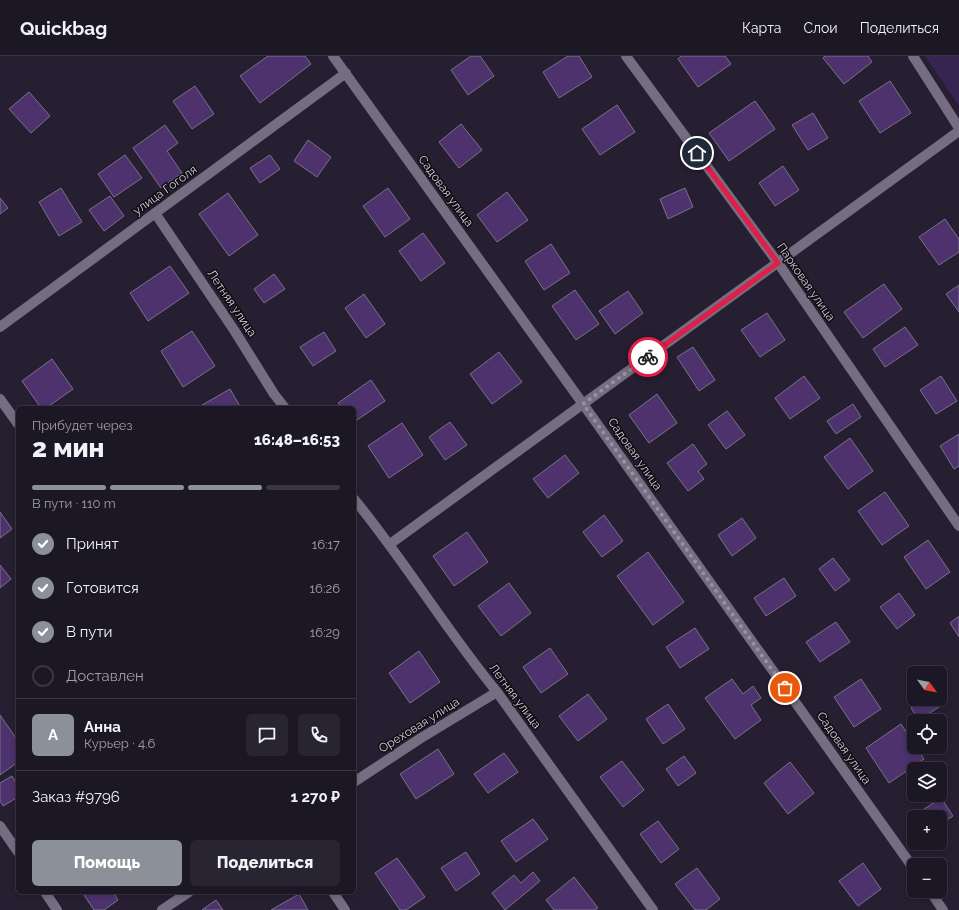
<!DOCTYPE html>
<html lang="ru">
<head>
<meta charset="utf-8">
<style>
	body { margin:0; font-family:Raleway,sans-serif; background:#292432; color:#f1f3f6; height:100vh; display:flex; flex-direction:column; font-size:15px; white-space:nowrap }
	* { box-sizing:border-box; margin:0 }
	p { font-size:13px; color:#a09fa7 }
	.icon { flex:none; width:22px; height:22px; fill:none; stroke:currentColor; stroke-width:2; stroke-linecap:round; stroke-linejoin:round }
	.map { position:relative; flex:1; overflow:hidden }
	.drawer { position:absolute; left:16px; top:350px; width:340px; height:488px; display:flex; flex-direction:column; background:#1c1725; border-radius:6px; box-shadow:0 2px 6px #0003,0 0 0 1px #3a3642 }
	.drawer>* { flex:none }
	.needle { width:26px; rotate:123deg }
	.fabs { position:absolute; left:907px; top:610px; display:grid; gap:8px }
	.fabs a { display:grid; place-items:center; width:40px; height:40px; border-radius:6px; background:#1c1725; box-shadow:0 2px 6px #0003,0 0 0 1px #3a3642; font-size:20px }
	.pin { position:absolute; display:grid; place-items:center; width:34px; height:34px; color:#fff; margin:-17px; border:2px solid #fff; border-radius:50%; box-shadow:0 1px 4px #0007 }
	.courier { position:absolute; display:grid; place-items:center; width:40px; height:40px; margin:-20px; border:3px solid #e11d48; border-radius:50%; background:#fff; color:#222; box-shadow:0 1px 5px #0007 }
	.headline em { font-style:normal; font-weight:800 }
	.headline div { display:flex; flex-direction:column-reverse }
	.headline { display:flex; align-items:center; justify-content:space-between; height:68px; padding:0 16px }
	h1 { font-size:26px; font-weight:800; line-height:30px }
	.bar { display:grid; grid-template-columns:repeat(4,1fr); gap:6px 4px; align-content:center; height:48px; padding:0 16px }
	.bar i { height:5px; border-radius:3px; background:#3a3642 }
	.bar .active { background:#8c9099 }
	.bar p { grid-column:span 4 }
	.line { display:flex; align-items:center; gap:10px; padding:0 16px; border-top:1px solid #3a3642 }
	.line div { flex:1 }
	.round { display:grid; place-items:center; flex:none; width:42px; height:42px; border-radius:6px; background:#292432 }
	ol { padding:0 16px; list-style:none }
	li { display:flex; align-items:center; gap:12px; height:44px }
	li p { margin-inline-start:auto }
	li .icon { padding:4px; border-radius:50%; background:#8c9099; color:#fff; stroke-width:4 }
	li:last-child { color:#a09fa7 }
	li i { width:22px; height:22px; border:2px solid #3a3642; border-radius:50% }
	.action { display:flex; gap:8px; margin-top:auto; padding:8px 16px }
	.action a { flex:1; height:46px; border-radius:6px; background:#8c9099; color:#fff; font-size:16px; font-weight:800; line-height:46px; text-align:center }
	.action a+a { background:#292432; color:#f1f3f6 }
	header { display:flex; align-items:center; gap:24px; box-sizing:border-box; height:56px; padding:0 20px; background:#1c1725; border-bottom:1px solid #3a3642 }
	header strong { font-size:19px }
	nav { display:flex; gap:22px; margin-inline-start:auto; font-size:14px }
	.map>svg:first-child { display:block }
	.green { fill:#382452 }
	.building { fill:#4d326e; stroke:#797287 }
	.lines { fill:none; stroke-linecap:round; stroke-linejoin:round }
	.minor { stroke:#756e82; stroke-width:10 }
	.done { stroke:#9792a0; stroke-width:4; stroke-dasharray:0 7.2 }
	.route { stroke:#e11d48; stroke-width:5 }
	.labels { text-anchor:middle; dominant-baseline:central; stroke-width:3; stroke-linejoin:round; paint-order:stroke }
	.street-label { font-size:12px; fill:#d4d0db; stroke:#0e0b12 }
</style>
</head>
<body>
<header>
<strong>Quickbag</strong>
<nav><a>Карта</a><a>Слои</a><a>Поделиться</a></nav>
</header>
<div class="map">
<svg width="959" height="854" viewBox="0 0 959 854">
	<rect width="100%" height="100%" fill="#261f31"/>
	<path class="green" d="M925,0H959V50Z"/>
	<path class="building" d="M268,0H305L311,8L260,47L240,20Z
		M471,0H480L494,20L468,39L451,14Z
		M568,0H579L592,21L559,42L543,16Z
		M681,0H725L731,8L698,31L678,3Z
		M825,0H868L872,6L844,28L823,2Z
		M890,25L911,57L880,77L859,45Z
		M195,30L214,58L192,73L173,45Z
		M29,36L50,60L31,77L9,53Z
		M755,45L775,73L729,105L709,77Z
		M617,49L635,76L600,99L582,73Z
		M813,57L828,82L808,94L792,69Z
		M461,68L482,94L459,112L439,86Z
		M165,69L178,87L167,95L182,117L161,132L133,92Z
		M308,84L331,101L317,121L294,105Z
		M125,99L142,122L114,141L98,118Z
		M270,99L280,113L260,127L250,112Z
		M783,110L799,134L775,150L759,127Z
		M61,132L82,166L59,180L39,146Z
		M388,132L410,163L385,181L363,150Z
		M685,132L693,151L668,163L660,143Z
		M507,136L528,164L497,186L477,159Z
		M228,137L258,179L229,200L199,158Z
		M110,140L124,160L104,175L89,154Z
		M0,142L8,152L0,158Z
		M945,163L959,183V196L939,209L919,181Z
		M423,177L445,207L421,225L399,195Z
		M551,188L570,217L544,234L525,205Z
		M170,210L189,237L148,265L130,237Z
		M274,218L285,233L264,247L254,233Z
		M884,228L902,253L863,282L844,256Z
		M959,229V256L946,238Z
		M575,234L599,268L576,284L552,250Z
		M628,235L643,257L615,278L599,255Z
		M364,238L385,268L366,282L345,252Z
		M767,257L785,284L760,301L741,274Z
		M905,271L918,289L885,311L873,293Z
		M192,275L215,310L183,331L161,295Z
		M324,276L336,295L313,310L300,291Z
		M693,291L715,324L699,335L677,301Z
		M499,296L522,326L492,348L470,318Z
		M52,303L73,333L46,352H41L22,325Z
		M804,320L820,342L790,363L775,342Z
		M941,320L957,345L936,358L920,334Z
		M371,324L385,345L354,366V352H342L338,347Z
		M230,333L241,352H197Z
		M657,338L677,367L649,387L629,359Z
		M853,348L861,361L836,378L827,365Z
		M727,355L745,379L726,393L708,369Z
		M450,366L467,389L445,404L429,381Z
		M402,367L423,399L389,422L368,390Z
		M959,378V410L954,413L940,390Z
		M850,382L873,415L848,433L824,401Z
		M693,388L707,408L698,415L704,423L688,435L667,407Z
		M565,399L579,417L548,442L533,423Z
		M885,436L909,470L882,489L858,455Z
		M0,456L12,473L0,482Z
		M604,459L623,485L602,501L583,476Z
		M742,462L756,482L732,500L718,479Z
		M467,476L488,506L454,530L433,500Z
		M928,484L950,516L926,533L904,501Z
		M648,496L684,546L653,569L617,520Z
		M833,502L850,524L835,535L819,513Z
		M0,509L11,523L0,532Z
		M784,522L796,540L766,560L754,542Z
		M509,527L531,557L501,580L478,550Z
		M899,537L915,559L897,573L880,551Z
		M959,560V581L950,567Z
		M836,566L850,586L820,606L806,586Z
		M695,572L709,593L680,612L666,591Z
		M550,592L568,618L541,637L523,611Z
		M419,595L440,626L410,647L389,617Z
		M732,623L743,638L753,630L761,642L751,649L761,664L735,683L705,642Z
		M861,623L881,653L854,671L834,641Z
		M588,638L607,663L578,685L559,660Z
		M924,643H933L939,651L919,664L911,652Z
		M668,648L685,673L663,688L646,663Z
		M0,659L18,685V706L0,719Z
		M901,668L914,688V691H916L924,703L889,727L866,692Z
		M438,693L454,718L416,743L400,718Z
		M504,697L518,716L488,737L474,718Z
		M684,700L696,717L678,730L666,713Z
		M622,705L644,734L623,751L600,721Z
		M790,706L814,737L788,758L764,727Z
		M12,720L18,730V741L3,750L0,745V727Z
		M941,742L953,760L940,768V761H916L915,759Z
		M533,763L548,783L516,806L501,785Z
		M658,765L679,793L661,807L640,778Z
		M466,796L480,818L456,835L441,812Z
		M397,802L425,841L406,854H400L375,817Z
		M863,807L881,833L858,850L839,825Z
		M697,812L720,843L706,854H695L675,828Z
		M533,816L540,825L505,854L492,837L514,819L521,827Z
		M574,821L598,852L594,854H554L546,844Z
		M82,836H113L118,844L104,854H94Z
		M299,838L308,854H271Z
		M216,844L223,854H202Z"/>
	<g class="lines">
		<path class="minor" d="M333,0L583,348L914,813
			M626,0L778,207L959,470
			M913,0L959,72
			M155,157L234,274L274,338L285,352
			M0,271L346,17
			M0,343L18,368
			M354,443C405,505 446,574 497,636L653,854
			M390,488L959,75
			M354,726L421,682L497,636
			M0,770L18,796
			M930,835L943,854
			M45,836L57,854
			M333,836L345,854
			M162,854L189,836"/>
	</g>
	<g class="lines">
		<path class="done" d="M648,301L583,348L785,632"/>
		<path class="route" d="M648,301L778,207L697,97"/>
	</g>
	<g class="labels">
		<g class="street-label">
			<text transform="translate(165 134) rotate(-36)">улица Гоголя</text>
			<text transform="translate(446 135) rotate(54)">Садовая улица</text>
			<text transform="translate(806 226) rotate(55)">Парковая улица</text>
			<text transform="translate(232 247) rotate(56)">Летняя улица</text>
			<text transform="translate(635 398) rotate(55)">Садовая улица</text>
			<text transform="translate(515 640) rotate(53)">Летняя улица</text>
			<text transform="translate(419 669) rotate(-32)">Ореховая улица</text>
			<text transform="translate(844 692) rotate(55)">Садовая улица</text>
		</g>
	</g>
</svg>
<div class="fabs">
<a><svg class="needle" viewBox="-14 -14 28 28"><path d="M0-13l5 13h-10z" fill="#e53935"/><path d="M0 13l5-13h-10z" fill="#a09fa7"/></svg></a>
<a><svg class="icon" aria-label="locate" viewBox="0 0 24 24"><circle cx="12" cy="12" r="6"/><path d="M12 2v4M12 18v4M2 12h4M18 12h4"/></svg></a>
<a><svg class="icon" aria-label="layers" viewBox="0 0 24 24"><path d="M12 4l9 5-9 5-9-5zM3 14l9 5 9-5"/></svg></a>
<a>+</a>
<a>−</a>
</div>
<div class="pin" style="left:785px;top:632px;background:#ea580c"><svg class="icon" aria-label="bag" viewBox="0 0 24 24"><path d="M5 8h14l-1 12H6zM9 8a3 3 0 0 1 6 0"/></svg></div>
<div class="pin" style="left:697px;top:97px;background:#1f2937"><svg class="icon" aria-label="home" viewBox="0 0 24 24"><path d="M3 11l9-7 9 7M6 9v11h12V9"/></svg></div>
<div class="courier" style="left:648px;top:301px"><svg class="icon" aria-label="bike" viewBox="0 0 24 24"><circle cx="6" cy="16" r="4"/><circle cx="18" cy="16" r="4"/><path d="M6 16l4-8h5l3 8M10 8l3 8H6M13 5h3"/></svg></div>
<section class="drawer">
<div class="headline"><div><h1>2 мин</h1><p>Прибудет через</p></div><em>16:48–16:53</em></div>
<div class="bar"><i class="active"></i><i class="active"></i><i class="active"></i><i></i><p>В пути · 110 m</p></div>
<ol>
<li><svg class="icon" aria-label="check" viewBox="0 0 24 24"><path d="M5 12l5 5 9-10"/></svg>Принят<p>16:17</p></li>
<li><svg class="icon" aria-label="check" viewBox="0 0 24 24"><path d="M5 12l5 5 9-10"/></svg>Готовится<p>16:26</p></li>
<li><svg class="icon" aria-label="check" viewBox="0 0 24 24"><path d="M5 12l5 5 9-10"/></svg>В пути<p>16:29</p></li>
<li><i></i>Доставлен</li>
</ol>
<div class="line" style="height:72px"><b class="round" style="background:#8c9099;color:#fff">А</b><div><b>Анна</b><p>Курьер · 4.6</p></div><a class="round"><svg class="icon" aria-label="chat" viewBox="0 0 24 24"><path d="M4 5h16v11H9l-5 4z"/></svg></a><a class="round"><svg class="icon" aria-label="phone" viewBox="0 0 24 24"><path d="M5 4h4l2 5-3 2q2 4 5 5l2-3 5 2v4C11 20 4 13 5 4z"/></svg></a></div>
<div class="line" style="height:52px"><div>Заказ #9796</div><b>1 270 ₽</b></div>
<div class="action"><a>Помощь</a><a>Поделиться</a></div>
</section>
</div>
</body>
</html>
